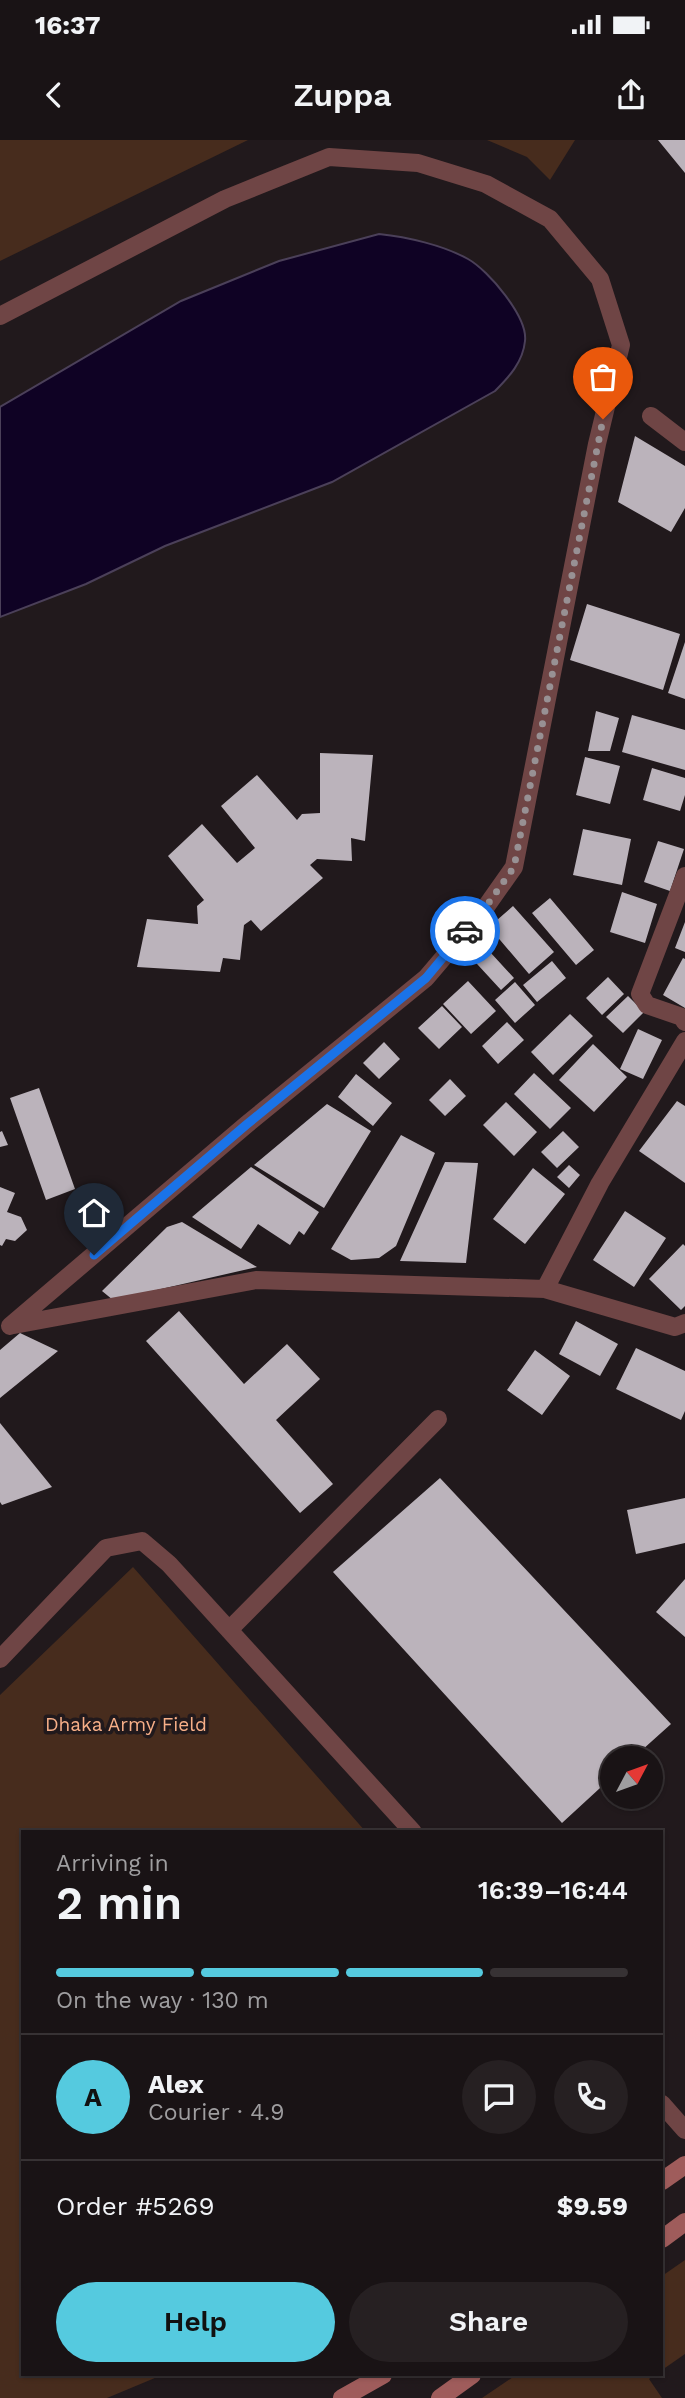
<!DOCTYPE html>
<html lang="en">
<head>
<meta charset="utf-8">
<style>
	body { margin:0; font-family:"Work Sans",sans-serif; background:#262022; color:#f1f3f6; height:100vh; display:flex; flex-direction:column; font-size:26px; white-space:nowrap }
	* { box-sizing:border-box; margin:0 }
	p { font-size:23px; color:#9f9ea0 }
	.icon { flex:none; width:38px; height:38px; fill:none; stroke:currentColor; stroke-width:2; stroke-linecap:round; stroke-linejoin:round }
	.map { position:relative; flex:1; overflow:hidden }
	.panel { position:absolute; left:21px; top:1690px; width:642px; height:546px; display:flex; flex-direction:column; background:#191315; border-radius:0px; box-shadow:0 2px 5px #0004,0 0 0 2px #373234 }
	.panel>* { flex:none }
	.needle { width:46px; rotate:49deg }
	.buttons { position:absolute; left:600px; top:1606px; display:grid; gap:14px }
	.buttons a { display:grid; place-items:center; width:63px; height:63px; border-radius:50%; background:#191315; box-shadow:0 2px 5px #0004,0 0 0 2px #373234; font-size:35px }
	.pin { position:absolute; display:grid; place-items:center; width:60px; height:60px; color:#fff; margin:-72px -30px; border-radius:50% 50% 50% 0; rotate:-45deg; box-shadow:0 0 7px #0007 }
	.pin .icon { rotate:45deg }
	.courier { position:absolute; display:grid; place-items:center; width:70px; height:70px; margin:-35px; border:5px solid #1a73e8; border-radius:50%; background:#fff; color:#222; box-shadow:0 2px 9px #0007 }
	.summary em { font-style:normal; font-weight:600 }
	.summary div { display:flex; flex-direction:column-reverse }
	.summary { display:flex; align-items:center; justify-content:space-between; height:119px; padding:0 35px }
	h1 { font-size:46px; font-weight:600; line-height:52px }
	.bar { display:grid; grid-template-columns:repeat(4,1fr); gap:10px 7px; align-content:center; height:84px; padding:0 35px }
	.bar i { height:9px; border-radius:5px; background:#373234 }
	.bar .on { background:#55cadf }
	.bar p { grid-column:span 4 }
	.line { display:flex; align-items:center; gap:18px; padding:0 35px; border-top:2px solid #373234 }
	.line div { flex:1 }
	.round { display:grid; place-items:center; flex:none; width:74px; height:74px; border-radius:37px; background:#262022 }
	.button { display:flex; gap:14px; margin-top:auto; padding:14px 35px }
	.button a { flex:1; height:80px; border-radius:42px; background:#55cadf; color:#111; font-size:28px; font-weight:600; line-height:80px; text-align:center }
	.button a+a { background:#262022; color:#f1f3f6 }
	.status { display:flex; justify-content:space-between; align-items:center; height:49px; padding:0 35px; background:#191315; direction:ltr }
	.status svg { height:19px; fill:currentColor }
	header { display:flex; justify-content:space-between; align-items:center; height:91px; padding:0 35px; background:#191315; font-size:32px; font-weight:600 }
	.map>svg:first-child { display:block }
	.green { fill:#472c1d }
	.water { fill:#0f0224; stroke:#4b4059; stroke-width:2 }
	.building { fill:#bbb3bb }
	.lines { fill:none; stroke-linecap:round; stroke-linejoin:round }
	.street { stroke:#6f4545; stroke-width:18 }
	.secondary { stroke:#9f5c5b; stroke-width:18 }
	.done { stroke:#989194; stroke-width:7; stroke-dasharray:0 12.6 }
	.route { stroke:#1a73e8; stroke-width:9 }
	.labels { text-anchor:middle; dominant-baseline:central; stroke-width:7; stroke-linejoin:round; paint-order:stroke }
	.park-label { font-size:19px; fill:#f7af88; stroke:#21191c }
</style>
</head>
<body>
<div class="status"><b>16:37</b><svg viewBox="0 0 49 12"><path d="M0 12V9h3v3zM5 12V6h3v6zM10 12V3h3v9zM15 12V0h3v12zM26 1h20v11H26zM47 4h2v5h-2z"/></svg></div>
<header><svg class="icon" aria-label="back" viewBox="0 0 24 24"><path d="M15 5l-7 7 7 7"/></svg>Zuppa<svg class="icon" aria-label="share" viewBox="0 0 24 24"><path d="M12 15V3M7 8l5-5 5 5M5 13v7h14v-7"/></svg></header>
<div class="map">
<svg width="685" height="2258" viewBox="0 0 685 2258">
	<rect width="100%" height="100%" fill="#21191c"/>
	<path class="green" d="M0,0H248L0,121Z
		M487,0H575L550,40L527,17Z
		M133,1427L366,1692H23V2235H162L107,2258H0V1555Z
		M685,2120V2214L662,2230V2136Z
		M516,2235H654L649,2239L662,2258H482Z"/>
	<path class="water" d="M379,94C407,97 443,105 468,119C488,130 528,177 525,201C523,222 509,237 495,251L332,342L165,406L86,444L0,477V267L181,161L279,121Z"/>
	<path class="building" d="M658,0H685V33Z
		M635,296L685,326V368L671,392L618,362Z
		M587,464L680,494L663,550L570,520Z
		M685,502V559L668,553Z
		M596,571L619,578L610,611H588Z
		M632,575L685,590V630L622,612Z
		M320,613L373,615L365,701L351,698L352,721L317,719L310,725L323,738L261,791L251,780L244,785L240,820L223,818L220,832L137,827L147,779L198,784L197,766L204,760L168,716L202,684L237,723L255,708L221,666L257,635L297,680L302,674L320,673Z
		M585,617L620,626L610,664L576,655Z
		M652,628L685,638V655L680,671L643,660Z
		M583,689L631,699L622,745L573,735Z
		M658,701L684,709L670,751L644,742Z
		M622,752L657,764L645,803L610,792Z
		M550,758L594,810L576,825L532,773Z
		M513,766L554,812L529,834L489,787Z
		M685,782V812L675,808Z
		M479,800L514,838L501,850L466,812Z
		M683,818L685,819V868L663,855Z
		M552,821L566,838L537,862L523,845Z
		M608,837L624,854L602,875L586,858Z
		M468,841L496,871L471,894L443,864Z
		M515,842L535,865L515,883L495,860Z
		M628,856L644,872L623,893L606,877Z
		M442,866L462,887L439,909L418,888Z
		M570,874L593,896L553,935L531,912Z
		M507,882L524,900L498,924L482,906Z
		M638,889L662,900L643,939L620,929Z
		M384,902L400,919L379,939L363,923Z
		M593,904L627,937L594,972L559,940Z
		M534,933L571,968L550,989L514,954Z
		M356,934L392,963L373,986L338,957Z
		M450,939L466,956L445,976L429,960Z
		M39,948L75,1049L46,1060L10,958Z
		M677,961L685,966V1043L639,1011Z
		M506,962L537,992L514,1016L483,985Z
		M327,964L371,991L324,1068L254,1025Z
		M2,991L8,1005L0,1007V992Z
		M563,991L579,1007L557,1028L541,1012Z
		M401,995L435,1013L396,1106L379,1118L351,1120L331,1109Z
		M445,1022L478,1023L466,1123L400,1121Z
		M569,1025L580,1035L569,1048L557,1037Z
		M251,1027L319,1072L304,1095L299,1091L290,1105L258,1084L241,1109L192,1077Z
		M533,1028L565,1054L525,1104L493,1079Z
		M0,1047L15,1053L7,1072L21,1077L27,1090L15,1101L6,1099L2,1106L0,1105Z
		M625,1071L666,1098L634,1147L593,1120Z
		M182,1082L257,1127L113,1160L102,1151L167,1087Z
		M683,1104L685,1106V1166L681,1170L649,1139Z
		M179,1171L244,1244L287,1204L320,1239L276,1280L333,1344L300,1373L146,1201Z
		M576,1181L618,1204L600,1236L559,1214Z
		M20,1193L58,1211L0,1258V1210Z
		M636,1208L685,1231V1271L681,1280L616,1249Z
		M535,1210L570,1236L542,1275L507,1250Z
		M0,1283L52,1347L2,1365L0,1362Z
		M440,1338L671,1584L632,1619H612V1637L562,1683L333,1432Z
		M685,1358V1403L636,1414L627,1370Z
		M685,1439V1497L656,1472Z"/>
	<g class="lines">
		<path class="street" d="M0,176L225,59L329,17L418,23L486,44L550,79L600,139L621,205L597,304L514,727L483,771L426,838L246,985L10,1186
			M651,276L685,302
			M685,736L640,854L647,865L682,877L685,882
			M545,1149L600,1043L685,901
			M14,1185L256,1140L545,1149L675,1187L685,1183
			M229,1490L438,1279
			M0,1519L106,1408L142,1401L169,1424L413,1692
			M662,1964L685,1990"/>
		<path class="secondary" d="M662,2041L685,2025
			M662,2099L685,2082
			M342,2258L383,2235
			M440,2258L472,2235"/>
	</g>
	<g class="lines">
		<path class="done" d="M465,791L483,771L514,727L603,279"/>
		<path class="route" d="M94,1115L246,985L426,838L465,791"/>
	</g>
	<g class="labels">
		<g class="park-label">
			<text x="126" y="1584">Dhaka Army Field</text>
		</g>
	</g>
</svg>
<div class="buttons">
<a><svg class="needle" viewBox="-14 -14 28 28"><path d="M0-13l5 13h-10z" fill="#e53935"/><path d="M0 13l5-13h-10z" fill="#9f9ea0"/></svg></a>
</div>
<div class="pin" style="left:603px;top:279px;background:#ea580c"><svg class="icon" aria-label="bag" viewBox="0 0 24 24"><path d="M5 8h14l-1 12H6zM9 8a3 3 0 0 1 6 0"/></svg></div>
<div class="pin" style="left:94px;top:1115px;background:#1f2937"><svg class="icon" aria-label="home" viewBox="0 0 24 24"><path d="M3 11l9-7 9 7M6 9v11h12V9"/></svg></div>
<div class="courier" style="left:465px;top:791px"><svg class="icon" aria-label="car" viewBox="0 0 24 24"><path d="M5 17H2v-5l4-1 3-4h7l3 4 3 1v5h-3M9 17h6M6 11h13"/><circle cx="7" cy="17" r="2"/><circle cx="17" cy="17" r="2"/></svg></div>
<section class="panel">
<div class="summary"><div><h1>2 min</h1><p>Arriving in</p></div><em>16:39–16:44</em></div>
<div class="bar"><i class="on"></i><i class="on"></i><i class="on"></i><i></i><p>On the way · 130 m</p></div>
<div class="line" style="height:126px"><b class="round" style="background:#55cadf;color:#111">A</b><div><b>Alex</b><p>Courier · 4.9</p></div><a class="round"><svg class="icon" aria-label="chat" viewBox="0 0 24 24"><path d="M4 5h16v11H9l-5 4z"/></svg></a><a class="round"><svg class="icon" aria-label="phone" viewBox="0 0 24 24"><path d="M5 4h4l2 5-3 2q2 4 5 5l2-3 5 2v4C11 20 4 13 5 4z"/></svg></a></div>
<div class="line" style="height:91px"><div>Order #5269</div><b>$9.59</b></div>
<div class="button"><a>Help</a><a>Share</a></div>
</section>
</div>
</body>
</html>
